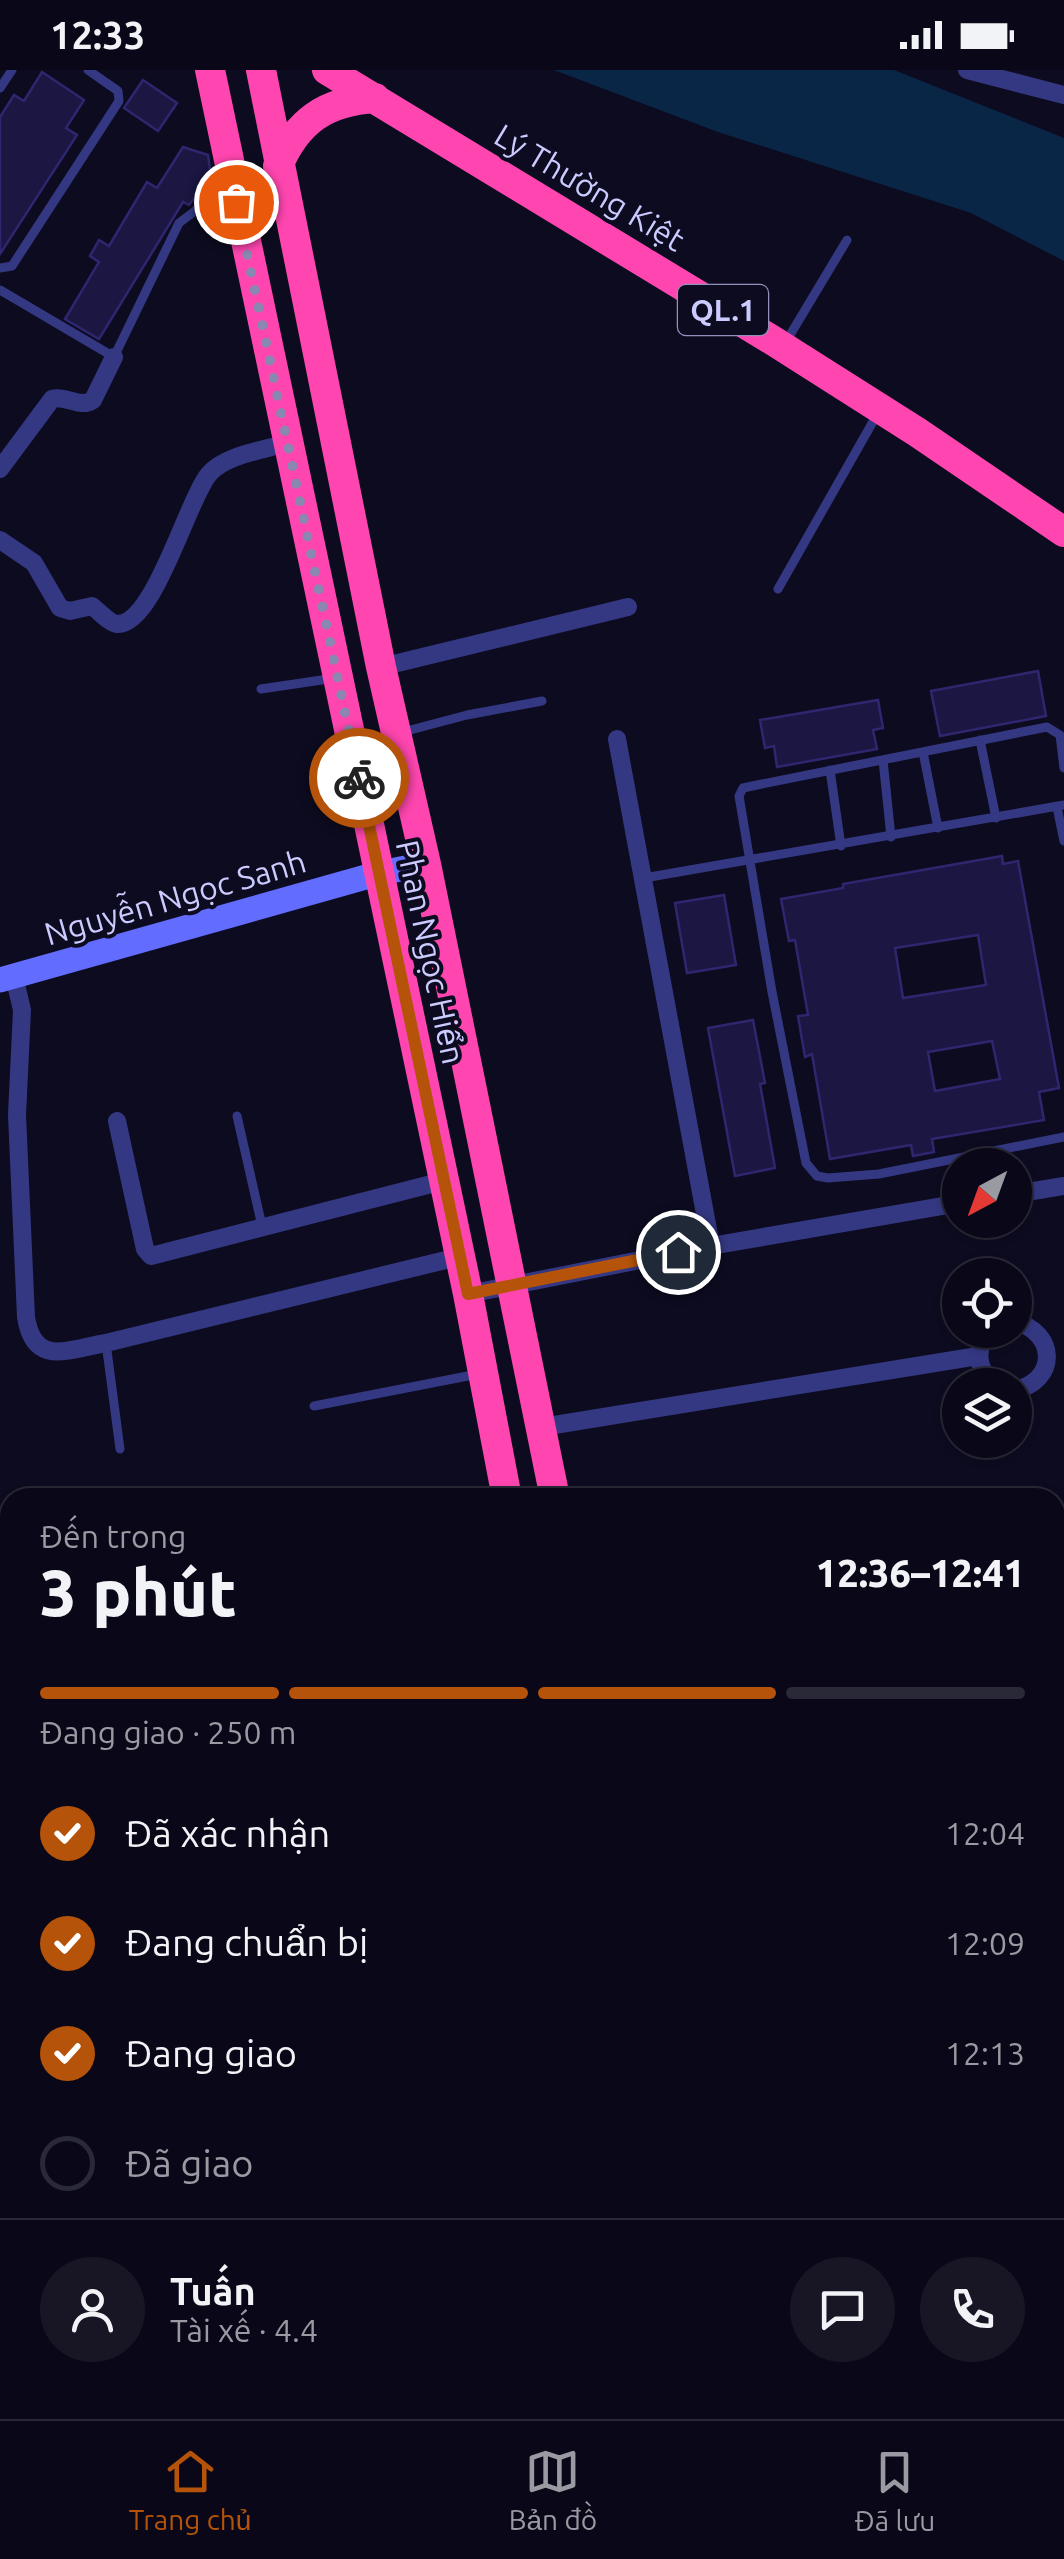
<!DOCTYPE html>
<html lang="vi">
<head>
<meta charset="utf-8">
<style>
	body { margin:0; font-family:Ubuntu,sans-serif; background:#181625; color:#f1f3f6; height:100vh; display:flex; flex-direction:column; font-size:38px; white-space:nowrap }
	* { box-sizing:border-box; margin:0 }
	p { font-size:32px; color:#999aa2 }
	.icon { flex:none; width:55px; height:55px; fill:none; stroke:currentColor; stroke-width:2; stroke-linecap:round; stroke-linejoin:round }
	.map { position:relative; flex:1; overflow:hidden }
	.sheet { position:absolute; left:0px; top:1418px; width:1065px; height:932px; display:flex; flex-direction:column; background:#0a0818; border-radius:30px 30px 0 0; box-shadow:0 2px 8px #0004,0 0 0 2px #2a2937 }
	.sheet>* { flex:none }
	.needle { width:65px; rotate:221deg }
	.fabs { position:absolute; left:942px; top:1078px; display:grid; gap:20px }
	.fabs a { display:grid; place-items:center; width:90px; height:90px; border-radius:50%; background:#0a0818; box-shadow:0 2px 8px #0004,0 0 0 2px #2a2937; font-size:50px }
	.pin { position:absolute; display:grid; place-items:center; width:85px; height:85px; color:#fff; margin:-42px; border:5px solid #fff; border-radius:50%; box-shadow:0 2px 10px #0007 }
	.courier { position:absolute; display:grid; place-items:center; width:100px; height:100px; margin:-50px; border:8px solid #b45309; border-radius:50%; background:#fff; color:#222; box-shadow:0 2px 12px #0007 }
	.summary em { font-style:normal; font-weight:800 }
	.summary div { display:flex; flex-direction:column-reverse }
	.summary { display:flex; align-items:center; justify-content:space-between; height:170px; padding:0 40px }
	h1 { font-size:65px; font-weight:800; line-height:75px }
	.bar { display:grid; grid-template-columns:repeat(4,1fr); gap:15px 10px; align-content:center; height:120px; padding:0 40px }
	.bar i { height:12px; border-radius:8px; background:#2a2937 }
	.bar .current { background:#b45309 }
	.bar p { grid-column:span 4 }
	.line { display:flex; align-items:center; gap:25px; padding:0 40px; border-top:2px solid #2a2937 }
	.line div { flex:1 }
	.round { display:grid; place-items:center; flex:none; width:105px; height:105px; border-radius:52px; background:#181625 }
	ol { padding:0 40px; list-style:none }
	li { display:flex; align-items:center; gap:30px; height:110px }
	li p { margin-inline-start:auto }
	li .icon { padding:10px; border-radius:50%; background:#b45309; color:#fff; stroke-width:4 }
	li:last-child { color:#999aa2 }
	li i { width:55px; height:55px; border:5px solid #2a2937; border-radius:50% }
	.status { display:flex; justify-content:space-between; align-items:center; height:70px; padding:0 50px; background:#0a0818; direction:ltr }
	.status svg { height:28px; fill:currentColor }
	.menu { display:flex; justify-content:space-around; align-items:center; height:140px; border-top:2px solid #2a2937; background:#0a0818; font-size:28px; color:#999aa2 }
	.menu a { display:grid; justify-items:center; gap:5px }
	.menu .current { color:#b45309 }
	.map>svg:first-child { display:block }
	.water { fill:#092646 }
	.building { fill:#1b1642; stroke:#2e276f; stroke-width:2.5; fill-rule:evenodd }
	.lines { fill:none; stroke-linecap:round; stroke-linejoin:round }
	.lane { stroke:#343882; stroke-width:9 }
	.street { stroke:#343882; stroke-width:18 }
	.secondary { stroke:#626dff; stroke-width:25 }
	.primary { stroke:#ad52ff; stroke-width:25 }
	.highway { stroke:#ff46b0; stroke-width:30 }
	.done { stroke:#8888b1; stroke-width:10; stroke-dasharray:0 18 }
	.route { stroke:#b45309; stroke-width:12 }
	.labels { text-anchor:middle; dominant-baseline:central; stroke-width:8; stroke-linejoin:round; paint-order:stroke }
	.shield { fill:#0d0b20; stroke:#9291bc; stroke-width:2.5 }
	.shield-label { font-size:30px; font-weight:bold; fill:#cbcbff }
	.street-label { font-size:32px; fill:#cbcbff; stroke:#0d0b20 }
</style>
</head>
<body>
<div class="status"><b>12:33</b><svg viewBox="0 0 49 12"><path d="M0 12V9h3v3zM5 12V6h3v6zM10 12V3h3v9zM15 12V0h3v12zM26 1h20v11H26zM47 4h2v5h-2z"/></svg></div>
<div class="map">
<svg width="1064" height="2349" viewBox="0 0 1064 2349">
	<rect width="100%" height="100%" fill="#0d0b20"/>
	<path class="water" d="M554,0H894L1064,68V191L971,143L718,62Z"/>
	<path class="building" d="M42,2L84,30L66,58L77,65L0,184V47L14,25L24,31Z
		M143,10L177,33L158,61L124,38Z
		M183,77L208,85L211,107L189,135L183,132L99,269L65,249L99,192L90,186L99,170L109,176L147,112L157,118Z
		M1038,601L1046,646L940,666L931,621Z
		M878,630L883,658L873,660L877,679L777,697L774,676L765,678L760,650Z
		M1002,786L1003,794L1018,791L1059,1018L1039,1022L1044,1050L932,1069L934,1082L913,1086L911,1075L830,1089L812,984L805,987L798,946L808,945L795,870L789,871L781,829L843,818V814ZM978,865L986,915L903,928L895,878ZM992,971L1000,1009L935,1021L928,982Z
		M724,825L736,895L687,903L675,833Z
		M753,950L765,1013L760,1014L775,1098L735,1106L708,958Z"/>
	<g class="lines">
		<path class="lane" d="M0,18L12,0
			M0,198L12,196L119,31L118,21L88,0
			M0,220L114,287L179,153L195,141L223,105
			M787,270L847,170
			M778,519L879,341
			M261,619L335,608
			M399,663L467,645L542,631
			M980,670L996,748
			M923,682L938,758
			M883,690L891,767
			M1064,698L1060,665L1047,657L757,715L743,718L739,726L772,922L806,1093L817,1106L828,1108L879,1104L1064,1067
			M830,700L841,776
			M1057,737L1064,771
			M644,808L1064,735
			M237,1046L262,1156
			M106,1273L120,1379
			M314,1336L478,1304"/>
		<path class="street" d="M967,0L1064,25
			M0,399L52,329C66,325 80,339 93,330L114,287
			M0,470L34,493L60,538L70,541L92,536C99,541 109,553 117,554C154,556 188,428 209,404C225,385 264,380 287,373
			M381,597L628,537
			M617,669L711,1176
			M14,906L22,940L17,1045L26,1247C34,1298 69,1279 106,1273L458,1187
			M117,1051L145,1179L151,1186L443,1111
			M1015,1124L1064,1116
			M468,1224L711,1176L960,1133
			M1015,1252C1057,1262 1058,1311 1015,1320
			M991,1260C974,1278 976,1299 995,1315
			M542,1357L978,1286
			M263,2349L264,2340"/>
		<path class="secondary" d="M0,910L380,803L426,794
			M1055,2291L1064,2289
			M816,2349L850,2340
			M1026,2349L1064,2340"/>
		<path class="primary" d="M1055,1593L1064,1592
			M0,1731L10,1730
			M0,1758H10"/>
		<path class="highway" d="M210,0L468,1224L507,1428
			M261,0L381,597L426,794L555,1428
			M327,0L772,270L917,362L1064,462
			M278,96C297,51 326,31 375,28
			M701,2340L703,2349
			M743,2340L745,2349"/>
	</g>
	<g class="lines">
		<path class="done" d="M236,132L359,708"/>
		<path class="route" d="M359,708L468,1224L678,1182"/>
	</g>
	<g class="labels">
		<rect class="shield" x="678" y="215" width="90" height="50" rx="8"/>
		<g class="shield-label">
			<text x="723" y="240">QL.1</text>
		</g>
		<g class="street-label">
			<text transform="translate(590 117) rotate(31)">Lý Thường Kiệt</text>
			<text transform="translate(175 827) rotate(-16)">Nguyễn Ngọc Sanh</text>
			<text transform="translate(431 882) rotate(78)">Phan Ngọc Hiển</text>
		</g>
	</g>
</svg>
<div class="fabs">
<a><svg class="needle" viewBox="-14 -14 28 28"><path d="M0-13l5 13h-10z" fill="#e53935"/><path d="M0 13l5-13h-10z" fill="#999aa2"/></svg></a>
<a><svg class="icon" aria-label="locate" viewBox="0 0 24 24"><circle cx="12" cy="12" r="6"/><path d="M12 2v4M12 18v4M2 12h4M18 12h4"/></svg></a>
<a><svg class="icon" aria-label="layers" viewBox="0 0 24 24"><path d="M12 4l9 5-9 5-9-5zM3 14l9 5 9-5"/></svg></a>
</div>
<div class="pin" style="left:236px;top:132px;background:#ea580c"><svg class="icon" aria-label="bag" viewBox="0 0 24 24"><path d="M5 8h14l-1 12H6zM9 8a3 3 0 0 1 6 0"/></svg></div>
<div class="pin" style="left:678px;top:1182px;background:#1f2937"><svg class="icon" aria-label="home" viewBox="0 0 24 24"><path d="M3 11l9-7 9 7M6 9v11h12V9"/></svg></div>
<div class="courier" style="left:359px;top:708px"><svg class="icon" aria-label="bike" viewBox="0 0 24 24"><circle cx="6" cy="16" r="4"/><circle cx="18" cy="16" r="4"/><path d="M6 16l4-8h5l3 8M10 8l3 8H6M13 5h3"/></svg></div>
<section class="sheet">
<div class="summary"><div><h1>3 phút</h1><p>Đến trong</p></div><em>12:36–12:41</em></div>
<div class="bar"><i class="current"></i><i class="current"></i><i class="current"></i><i></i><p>Đang giao · 250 m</p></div>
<ol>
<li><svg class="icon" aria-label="check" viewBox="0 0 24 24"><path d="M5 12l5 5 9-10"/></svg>Đã xác nhận<p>12:04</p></li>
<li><svg class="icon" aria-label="check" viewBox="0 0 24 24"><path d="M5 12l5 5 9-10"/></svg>Đang chuẩn bị<p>12:09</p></li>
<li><svg class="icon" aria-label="check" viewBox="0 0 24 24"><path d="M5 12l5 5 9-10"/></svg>Đang giao<p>12:13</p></li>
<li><i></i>Đã giao</li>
</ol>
<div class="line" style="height:180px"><a class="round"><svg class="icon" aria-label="person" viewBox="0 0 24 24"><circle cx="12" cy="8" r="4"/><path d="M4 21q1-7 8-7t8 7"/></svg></a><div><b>Tuấn</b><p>Tài xế · 4.4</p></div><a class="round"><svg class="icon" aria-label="chat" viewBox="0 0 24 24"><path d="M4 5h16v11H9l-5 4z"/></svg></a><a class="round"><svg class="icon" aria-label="phone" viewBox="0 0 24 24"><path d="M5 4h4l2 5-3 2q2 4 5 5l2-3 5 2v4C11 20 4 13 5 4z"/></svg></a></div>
</section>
</div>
<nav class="menu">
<a class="current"><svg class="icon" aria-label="home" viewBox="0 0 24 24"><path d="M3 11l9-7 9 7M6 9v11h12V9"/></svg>Trang chủ</a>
<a><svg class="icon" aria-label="map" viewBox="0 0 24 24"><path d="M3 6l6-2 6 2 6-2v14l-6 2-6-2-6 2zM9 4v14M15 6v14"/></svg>Bản đồ</a>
<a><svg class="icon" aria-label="saved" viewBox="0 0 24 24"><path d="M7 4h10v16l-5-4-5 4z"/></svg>Đã lưu</a>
</nav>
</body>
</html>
